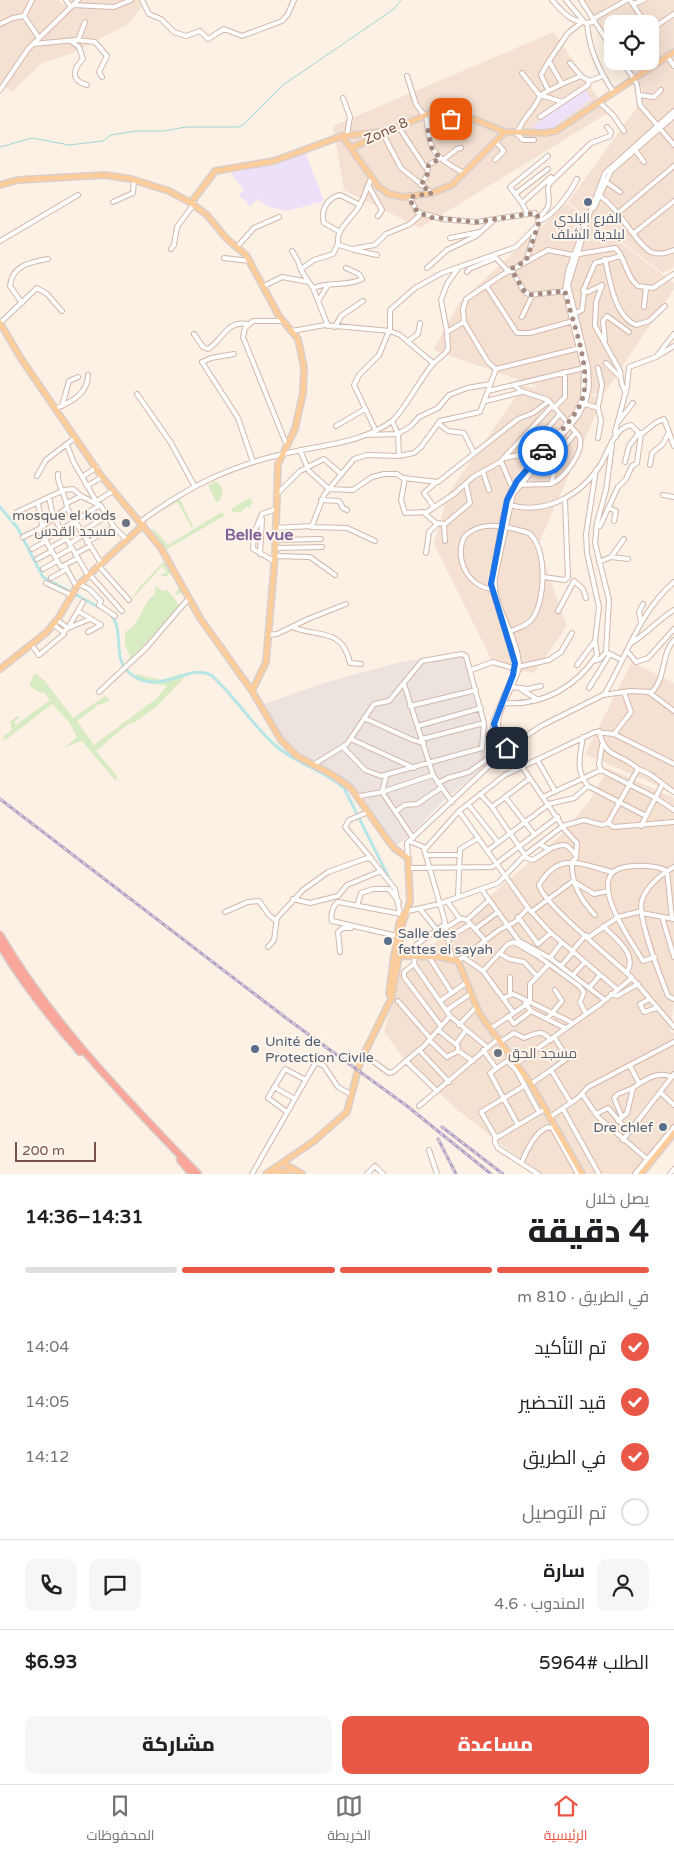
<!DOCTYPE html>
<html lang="ar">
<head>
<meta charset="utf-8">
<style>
	body { margin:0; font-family:"Varela Round",Cairo,sans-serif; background:#f6f6f6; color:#202124; direction:rtl; height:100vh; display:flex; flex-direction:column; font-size:19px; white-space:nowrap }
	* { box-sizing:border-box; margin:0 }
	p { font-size:16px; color:#757577 }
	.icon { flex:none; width:28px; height:28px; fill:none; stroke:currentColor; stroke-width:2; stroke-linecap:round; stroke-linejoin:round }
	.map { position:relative; height:1174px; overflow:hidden; direction:ltr }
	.drawer { display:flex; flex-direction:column; background:#fff; flex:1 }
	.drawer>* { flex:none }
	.buttons { position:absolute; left:604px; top:15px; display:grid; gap:10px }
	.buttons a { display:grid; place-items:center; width:55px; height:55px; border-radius:10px; background:#fff; box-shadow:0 5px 20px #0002; font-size:25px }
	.scale { position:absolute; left:15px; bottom:12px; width:81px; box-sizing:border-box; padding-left:5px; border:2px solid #765349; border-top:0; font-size:14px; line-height:18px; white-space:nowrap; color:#765349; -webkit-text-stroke:4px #fff5eb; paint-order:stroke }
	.pin { position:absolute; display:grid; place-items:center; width:42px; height:42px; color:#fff; margin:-21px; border-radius:10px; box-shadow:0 2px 8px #0006 }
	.courier { position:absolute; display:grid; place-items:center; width:50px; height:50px; margin:-25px; border:4px solid #1a73e8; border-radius:50%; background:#fff; color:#222; box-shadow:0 1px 6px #0007 }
	.overview em { font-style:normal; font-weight:800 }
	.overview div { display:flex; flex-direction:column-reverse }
	.overview { display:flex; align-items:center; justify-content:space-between; height:85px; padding:0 25px }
	h1 { font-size:32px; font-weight:800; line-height:38px }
	.bar { display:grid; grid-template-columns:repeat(4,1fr); gap:8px 5px; align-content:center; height:60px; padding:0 25px }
	.bar i { height:6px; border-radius:4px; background:#e0e0e0 }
	.bar .current { background:#e95747 }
	.bar p { grid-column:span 4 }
	.line { display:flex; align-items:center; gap:12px; padding:0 25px; border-top:1px solid #e0e0e0 }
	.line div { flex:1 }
	.round { display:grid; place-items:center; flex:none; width:52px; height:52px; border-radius:10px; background:#f6f6f6 }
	ol { padding:0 25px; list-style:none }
	li { display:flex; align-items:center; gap:15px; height:55px }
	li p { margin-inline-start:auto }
	li .icon { padding:5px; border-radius:50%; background:#e95747; color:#fff; stroke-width:4 }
	li:last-child { color:#757577 }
	li i { width:28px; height:28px; border:2px solid #e0e0e0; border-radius:50% }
	.action { display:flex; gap:10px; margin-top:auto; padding:10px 25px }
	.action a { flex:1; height:58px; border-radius:10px; background:#e95747; color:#fff; font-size:20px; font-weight:800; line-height:58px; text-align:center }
	.action a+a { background:#f6f6f6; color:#202124 }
	.menu { display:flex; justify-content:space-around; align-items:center; height:70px; border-top:1px solid #e0e0e0; background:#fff; font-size:14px; color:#757577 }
	.menu a { display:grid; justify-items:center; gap:2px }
	.menu .current { color:#e95747 }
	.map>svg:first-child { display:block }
	.residential { fill:#f5e1d2 }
	.industrial { fill:#ece3df }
	.education { fill:#ede1f9 }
	.green { fill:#d8ebc2 }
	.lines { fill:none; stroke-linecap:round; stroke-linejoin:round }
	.stream { stroke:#9ed7d9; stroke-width:1 }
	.canal { stroke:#b8e6e7; stroke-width:3 }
	.minor-casing { stroke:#d1b8ad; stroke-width:6 }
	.major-casing { stroke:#d9cfcc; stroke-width:8 }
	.highway-casing { stroke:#d9cfcc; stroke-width:9 }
	.minor { stroke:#fff; stroke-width:4 }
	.major { stroke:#fdcc9b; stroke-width:5 }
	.highway { stroke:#f8a79a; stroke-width:6 }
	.rail-casing { stroke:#b1a2c7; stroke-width:3 }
	.rail { stroke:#fff5eb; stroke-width:1; stroke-dasharray:4; stroke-linecap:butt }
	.done { stroke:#a58a7f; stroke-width:5; stroke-dasharray:0 9 }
	.route { stroke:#1a73e8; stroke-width:6 }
	.service-dot { fill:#5c6f8a; stroke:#fff5eb; stroke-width:2 }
	.worship-dot { fill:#6b7280; stroke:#fff5eb; stroke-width:2 }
	.labels { text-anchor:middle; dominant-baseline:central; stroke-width:4; stroke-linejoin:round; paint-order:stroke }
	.street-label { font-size:14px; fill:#765349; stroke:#fff5eb }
	.service-label { font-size:14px; fill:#4e5e75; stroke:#fff5eb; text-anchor:start }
	.worship-label { font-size:14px; fill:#5b616d; stroke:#fff5eb; text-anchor:end }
	.quarter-label { font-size:16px; font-weight:bold; fill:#81649a; stroke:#fff5eb }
</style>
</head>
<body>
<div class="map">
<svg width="674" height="1174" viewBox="0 0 674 1174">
	<rect width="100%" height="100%" fill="#fdf0e4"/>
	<path class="residential" d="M0,0H59L64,6L70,0H147L128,24L71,54L42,63L12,92L0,83Z
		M583,0H674V56L670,50L634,75L622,61H650V24H612V48Z
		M554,32L608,113L420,228L344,190L333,126Z
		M667,59L674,71V267L663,273L568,202L645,96L637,78Z
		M567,203L674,283V289L604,394L589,395L603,398L538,545L567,626L534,673L495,667L434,544L448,494L523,386L542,388L433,350L459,303Z
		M632,662L674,683V793L585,754Z
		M608,768L674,798V1000L670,1032L674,1033V1128L638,1174H539L459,1111L411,1068L384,1032L399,974L562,834L590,800Z"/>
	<path class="industrial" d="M467,652L496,755L485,767L444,800L409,836L395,846L353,788L341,777L295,752L285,741L264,704L324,683L400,662Z"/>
	<path class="education" d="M584,88L592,99L552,128L535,130L533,126Z
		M305,151L324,201L287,211L269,207L257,199L250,206L239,195L244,190L231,173L277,162Z"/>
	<path class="green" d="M215,481L220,485L223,493L219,502H216L208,485Z
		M201,484L180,499L193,526L192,528L177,502L154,515L178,497Z
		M249,498L253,502L249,508L246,507L241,512H233L231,509Z
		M220,513H223L224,516L167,549L151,529H154L168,545Z
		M163,562L170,568L185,598L182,593L175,595L179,587L170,573L166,577L160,575L167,572L162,566L130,602L138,589Z
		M155,586L163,591L168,590L179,605L178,609L125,665L130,656L125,645V632C142,624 141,603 155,594Z
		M35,673L45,681L73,718L105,696L109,698L108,702L98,705L77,721L94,745L157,698L167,686L139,681L135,679L136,674L161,680L181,674L184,678L156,707L135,722L128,724L96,751L117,776L116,781L82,741L65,747L77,737L69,722L52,704L7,739L3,740L4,736L12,730L10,722L17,716H21L14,722L16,725L50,700L45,693L39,692L29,686Z"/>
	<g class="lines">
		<path class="stream" d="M0,147L32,138L69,145L103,141L111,135L136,131H164L186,127H238L243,125L283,85L394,9L401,0"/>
		<path class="canal" d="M0,507L17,527L43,577L102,609
			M111,615C126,633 110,660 132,675C163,696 187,663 211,675C235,696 252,725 276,746C297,764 323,770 344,788L392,884"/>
		<defs>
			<path id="minor" d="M66,0L71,7
				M142,0L149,14L161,19L174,32L186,36L200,31L208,39L224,29L242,36L282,21L288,14L294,0
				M552,0C565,15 573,25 595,22
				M566,0L585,23
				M581,0L612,49
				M630,0L646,24
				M633,4L644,0
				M73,5L114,7L131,0
				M24,16L39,38
				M24,16L32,0
				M593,19L627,0
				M587,23C589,50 599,70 614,93
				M0,24L13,18L24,16
				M650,30L674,14
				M78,40L85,22
				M71,41L79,47L83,59C74,68 69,80 87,85
				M33,44L76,40L95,42L107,56L99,72L102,77
				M667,56L674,66
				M650,58L655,65
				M622,61L637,84L640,105L674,145
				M570,63L581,76
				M522,73L540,96C535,110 521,119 517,134L523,140H534
				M407,76L416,104L424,115
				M562,84L581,76L589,81L603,76
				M0,90L28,49L78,0
				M548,90L541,75L549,61
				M639,95L654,97L661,90
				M343,98L350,117L347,135
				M563,102L540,95L562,84L549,61L568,33L581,23
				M599,102L613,115L624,131
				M426,114C430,151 431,155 464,173
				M540,117L588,85L589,81
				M398,126L425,167L440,158
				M428,130L438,129L459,112
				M382,132L401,168L432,193
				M635,150L644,162
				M443,160L457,149L461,148
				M495,160L504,151L496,142
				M371,179C366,189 364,199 358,208C352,218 333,232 339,245L352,249L375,245L386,234L410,224L421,214
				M605,181L620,192
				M368,185L382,210L378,216
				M421,185L427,175L428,166
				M515,194L548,169
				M597,194C620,208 634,242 651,252C658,255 667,253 674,250
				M410,197L417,212L442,219L476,222L535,213L539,219L526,261
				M113,202L133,193L134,180
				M522,203L510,187L548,156
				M594,208L611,171L674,116
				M527,213L522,203L551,177
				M618,213L674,166
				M539,217C556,204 545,197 549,184L591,143L610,136L611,132L607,127
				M539,221C554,216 570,193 577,179
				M340,232L324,223C320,211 327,198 340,195L360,205
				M634,233L674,201
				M450,238L480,232
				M0,241L78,195
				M237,247L254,228L279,217
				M171,249L174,245L177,227L194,204
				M354,250L377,255
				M292,251L298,261L302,272L313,288L328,326
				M621,256L595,263L583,291L588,292L602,285L596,302L595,326L620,371L622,385L625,391
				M224,258L250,261
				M605,259C610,280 614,316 636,325L649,321L665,306
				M427,268L447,250L476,236L494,220
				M301,269L314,260L333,254L338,244
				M511,269L524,291L530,295L566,291
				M467,272L469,269L496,258L508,271
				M486,285L517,333H530L573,321
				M264,286L282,277L309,282
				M313,288C328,281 347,287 362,279L359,274L346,268
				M318,301L328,285
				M22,303L10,286C12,265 31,262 48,259
				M644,307L646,288
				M574,314L582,310L584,293
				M522,317L532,296
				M282,321H253L245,328L243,337L285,441L288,444
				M0,323L37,288L47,294L62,311
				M335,327L341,316L363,301
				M292,331L325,325L390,331L400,335L433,363
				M390,331V310L415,288L442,273L516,247L537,226
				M447,332L441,300L447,284L459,267
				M194,334L203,347L208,349C223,340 226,320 248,324
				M605,340L603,321L607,316L629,332
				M408,341L418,334L420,323
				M234,354L211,358L202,362L238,418L253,462
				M656,357L674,346
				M606,363L621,378
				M496,369L488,362L464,322L463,309L466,299L502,275L548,250L573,255L615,248C625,255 625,276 638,286L653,288L674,274
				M488,391L584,368
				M137,394L171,443L194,485
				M486,401L522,392
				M585,404L598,408L601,421L598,438
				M62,406L69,381L78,377
				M598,407L602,385L598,368
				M56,408C72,402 88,393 88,375
				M554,408L565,397V372
				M392,421L398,434L411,426L419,417L438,408L449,395L467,388L490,384
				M618,422L633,403
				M438,423L448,431L464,433L474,453
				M336,426L365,409
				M375,429L354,385L359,375L379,355L389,331
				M365,435L398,434L399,456
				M616,437L615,432L627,387L629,367L656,357L674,334
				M67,445L74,463L96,501
				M300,450L309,471L329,489L353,490L372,477L384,474H397L403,478L438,482L518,419L533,413L549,401
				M505,458L525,454L560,414
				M501,461L511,485L551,484C564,479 586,450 579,436L548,400L521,391L515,386
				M625,462L629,446L639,433
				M650,465L652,453L663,444L669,432
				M483,472L489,490
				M37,476L46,460L76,437
				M82,477L97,467
				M405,478L401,500L405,513L427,512L454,494L473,477L500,462L552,406
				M551,484L559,453L576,432
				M87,486L102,477
				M276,495L300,471L324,459L341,474
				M663,495L674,497
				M49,497L53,516L88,575
				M321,500L339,501L343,508L347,510
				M97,501L113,491
				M38,503L42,526
				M67,503L81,496
				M509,505C547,515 581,495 601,464C608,452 615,427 631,425L639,433H643L655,423L664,419L674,446
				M434,507L424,493L436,482
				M67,508L101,563
				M609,508L616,511L614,521
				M17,512L64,490L73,489L81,496L101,506L114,527L127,540
				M423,512L436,523L445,524L470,503L466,484
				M140,522C186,488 227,467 283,454C319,445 361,444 392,421C403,412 421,378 432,365C437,359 444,356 448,349L447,332L464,322
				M444,525L445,541
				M311,527L347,528L375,541
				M275,528L312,526L324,495L354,459L367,455L399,456L414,453L421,447L440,421L480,412L496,369L580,348
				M596,528L600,526L618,487L626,479L632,466L637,463L641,434
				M39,529L61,567L78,558
				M61,530L100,505
				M81,532L107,516
				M23,537L39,529L67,508C66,494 56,483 58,474
				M45,539L61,529
				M275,540L321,539
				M87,542L114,527
				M69,544L83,535
				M50,548L66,539
				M275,548L322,547
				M32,549L46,541
				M426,553L429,532L437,524
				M75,554L90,546
				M260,554L262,519
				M275,556L310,557L335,575
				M56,557L72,548
				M611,557L628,559
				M37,559L52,551
				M274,561L253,549L254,533L262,514L276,509
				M599,562L611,557L624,539
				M98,565L129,600
				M65,566L75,584
				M43,569L57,561
				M89,574L122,611
				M544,577L565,580L568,577L565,500
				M51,578L67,569
				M574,581L583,589L586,598
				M46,583L71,595
				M79,584L89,589L101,601L99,605L115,616
				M494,589C468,588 454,559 464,537C478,522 498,525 515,529C520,531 526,531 530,534C547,551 546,600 532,619C527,626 516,629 508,632
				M83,602L68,628L90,619
				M78,611L101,625L88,632
				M558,611L574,581
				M641,622L639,612L643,604
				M54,625L63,632
				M292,627C319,638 342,627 350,663L361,664
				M267,635L277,634L308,619L346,604
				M633,642C647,633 658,620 674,610
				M34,648L39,655L64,634L63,632L68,628L57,620
				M627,651L636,662L648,658L674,629
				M608,653L622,660
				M593,661L600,659L606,652L609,600L595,543L597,523L606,490L612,445
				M577,665L595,641
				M471,670L493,662L513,668L549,660L561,652L572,633
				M404,684L433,775L452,802
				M512,687L528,689L541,686
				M589,688L610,654
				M521,689L538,700
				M99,692L146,648L189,598
				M650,693L674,711
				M604,695C627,656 639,612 674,582
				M505,703C543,706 577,686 597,655L595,641L599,607L587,553L586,534L596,470
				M410,706L476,690
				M364,718L413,740L424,743
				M418,726L481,708
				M614,734L631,712L624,692
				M583,737C580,756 575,770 588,786L646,816
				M351,739L414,768
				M422,739L484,723
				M504,745C490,719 504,706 514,681C516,676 519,671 519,666C519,637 491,605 495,577L513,494L578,416L586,400L589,386L588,367L568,285L584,233
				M602,745L599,764L601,770L656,798L674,810
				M501,748L493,728L494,720L513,675L515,663L491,585L502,521L511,490L575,414L583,398L584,369L565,291L568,271L605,173L674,111
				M507,749L541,726L603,695L630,691L652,692C666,678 661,654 674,640
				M538,761L555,791
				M313,765L347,744L374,704L389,701L422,661L462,654L466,656L484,723L482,748L381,776L365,770L343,747
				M523,768L565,830L577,843L576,858L572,862C571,884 581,900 595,915
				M638,769C656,775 659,783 674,792
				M386,776L382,792L413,838
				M438,783L448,778L469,772L501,749
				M480,794L492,807L525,855
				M543,797L601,770
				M506,798L534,834
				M360,799V796L382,792L433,775
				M468,804L498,842
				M492,807L529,779
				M396,811L405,805L417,804L441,788
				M459,811L528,908L551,933L617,989
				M368,812L349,820L345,827L371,858
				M608,823L614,827L674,822
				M641,826L662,785
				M409,841L426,848L459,811L505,775L595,732L614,734L674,764
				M540,844L548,849C563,845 565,840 576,856
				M424,849L444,918L452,959
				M487,851L549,804L574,798L588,786
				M426,855H460
				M524,857L533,860L550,849
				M408,858L407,843L505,751
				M674,867C662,874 647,886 642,900C636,916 661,977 668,996L674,999
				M410,868L492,867L558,817
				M612,872C581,864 559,851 539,885C542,903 615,961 632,978
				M482,890L519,941L550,958L605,1000
				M458,897L460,849L477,839
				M293,899L310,903L338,896L347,885L381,871
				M357,906L361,893L373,889H389L399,902
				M420,909L437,930
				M408,911L439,904L498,883L525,855L563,826L584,820L602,825L608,823L638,769C621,752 605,760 599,731
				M225,912L248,902L259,901L269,915L276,921
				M531,912L573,881L594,894L608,891
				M642,913L674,919
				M518,917L538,944
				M662,917L674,957
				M460,918L467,920L489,900
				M467,920L485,940
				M603,926C614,937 638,954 627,972
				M445,928L460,919L447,901
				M475,929L498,912
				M397,936L332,921C330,916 333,905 338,902L401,914
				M589,937L618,917L642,911
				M448,938L471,924
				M538,944L551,933
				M268,947L274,940L277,918L303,890L328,872L367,858L372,860L395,889L400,914
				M572,951L586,935
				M340,952L338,932L343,928H351
				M501,954L509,959L524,962L536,975
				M429,957L452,993
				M463,957L483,971
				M655,957L643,961C632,942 582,874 625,867C638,865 656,865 667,871L672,919
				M550,958L562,942
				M458,961L499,930L515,922L528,908
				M414,964L404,972V977L441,1026
				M561,966L573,952
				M573,975L585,962
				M510,977V994
				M590,987L600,975
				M611,994L617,996L638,984
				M504,998L513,994L530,1002
				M650,999L640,1004L644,1012L657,1008
				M398,1001L430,1038
				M440,1001L466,983
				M530,1002V984L549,964
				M525,1003L531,1011L565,1028
				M447,1010L470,994
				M513,1012L483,971L508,944L514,942L538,956L579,986L584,992L580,1002L586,1014
				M450,1016L487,1047
				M508,1016L514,1024L531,1011
				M547,1019L562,1001L555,990
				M459,1025L476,1007
				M490,1029L530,1002L573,1023
				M438,1030L458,1046V1051L473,1061
				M555,1038L564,1053L566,1059L551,1070L571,1103
				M429,1040L447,1057L458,1051
				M500,1042L514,1033L524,1038C536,1033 542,1029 551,1040
				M456,1044L466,1030
				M419,1050L449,1082
				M483,1050L496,1068
				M363,1054L389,1073L393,1072L425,1045L450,1016L414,964L416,945L445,924
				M406,1061L437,1091
				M517,1063L599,1005L632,978L674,1027
				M630,1066L639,1083
				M515,1068L539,1112
				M515,1069L507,1061L490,1073L518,1125
				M531,1084L551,1070
				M524,1086L481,1112L495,1136L498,1137L545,1109
				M274,1087L295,1099
				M660,1092L674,1105
				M582,1094L598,1117L647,1159
				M419,1106L498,1039
				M563,1109L599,1174
				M287,1112L268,1098L285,1069L306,1080
				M596,1114L608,1108L629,1132
				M550,1117L578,1098L588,1087L674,1042
				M622,1117L614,1098L618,1094L633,1088
				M618,1121L627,1113L633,1088C644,1080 659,1070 672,1077
				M495,1137V1142L498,1148L538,1174
				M623,1140L674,1074
				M429,1150L437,1174
				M522,1162C526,1151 536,1130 549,1127L553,1129L578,1174
				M252,1174L316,1062L324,1066L338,1087L352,1095
				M367,1174L375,1166L383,1174
				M635,1174L674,1127
				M670,1174L674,1169"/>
			<path id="major" d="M342,136L381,132
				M351,148L444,107L505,132
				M0,185L18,180L105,175L131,179L169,191L191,203L207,215L226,238L246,255L279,316L298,339L304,367L303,393L295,429L278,464L275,556L266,662L252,691
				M191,203L215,171L274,161L342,136L378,186L389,194L404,197L432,193L452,185L505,132L545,133L556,131L674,52
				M0,323L22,360L102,477L161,548L200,618L252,691L281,740L297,756L333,775L351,788L387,839L395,849L408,858L410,901L402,925L399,951
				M0,669L47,632L59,617L77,586L143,525
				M395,952L399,924L403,914
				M400,956L440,957L458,961L479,1013L531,1084L582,1174
				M389,994L394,955
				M283,1163L302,1174
				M274,1172L290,1171
				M266,1174L314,1141L347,1112L360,1062L391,999L399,957
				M641,1174L674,1133"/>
			<path id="highway" d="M0,935C52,1024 127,1100 198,1174
				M0,945C23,984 50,1018 80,1052
				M180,1160L192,1174"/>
		</defs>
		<use href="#minor" class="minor-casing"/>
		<use href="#major" class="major-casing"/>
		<use href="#highway" class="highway-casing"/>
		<use href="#minor" class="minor"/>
		<use href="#major" class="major"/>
		<use href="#highway" class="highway"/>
		<defs>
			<path id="rail" d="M0,799L286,1018L407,1106L491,1174
				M442,1127L503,1174
				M438,1139L456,1174"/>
		</defs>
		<use href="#rail" class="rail-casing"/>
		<use href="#rail" class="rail"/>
	</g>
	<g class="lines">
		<path class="done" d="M451,119L438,129L428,130L431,147L440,158L428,166L427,175L421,185L432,193L410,197L413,208L428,217L476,222L535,213L540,219L526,261L511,269L524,291L530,295L565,291C572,323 596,376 579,407C570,423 555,437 543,451"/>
		<path class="route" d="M507,748L505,751L501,749L494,724L513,675L515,663L491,584L507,500L517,481L543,451"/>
	</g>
	<g class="service-dot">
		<circle cx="588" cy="202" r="5"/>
		<circle cx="388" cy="941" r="5"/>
		<circle cx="255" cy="1049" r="5"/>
		<circle cx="663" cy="1127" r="5"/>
	</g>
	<g class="worship-dot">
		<circle cx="126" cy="523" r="5"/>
		<circle cx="498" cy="1053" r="5"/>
	</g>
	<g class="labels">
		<g class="street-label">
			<text transform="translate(386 131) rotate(-24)">Zone 8</text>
		</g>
		<g class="service-label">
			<text x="588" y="218" text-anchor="middle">الفرع البلدي<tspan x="588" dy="16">لبلدية الشلف</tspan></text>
			<text x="398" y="933">Salle des<tspan x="398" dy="16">fettes el sayah</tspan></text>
			<text x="265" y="1041">Unité de<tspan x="265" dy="16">Protection Civile</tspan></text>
			<text x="653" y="1127" text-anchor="end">Dre chlef</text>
		</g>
		<g class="worship-label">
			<text x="116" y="515">mosque el kods<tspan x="116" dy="16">مسجد القدس</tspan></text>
			<text x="508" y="1053" text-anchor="start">مسجد الحق</text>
		</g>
		<g class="quarter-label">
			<text x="259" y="535">Belle vue</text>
		</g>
	</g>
</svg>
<div class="buttons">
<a><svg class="icon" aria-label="locate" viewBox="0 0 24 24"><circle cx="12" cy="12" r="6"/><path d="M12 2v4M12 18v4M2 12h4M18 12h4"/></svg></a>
</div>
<div class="scale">200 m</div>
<div class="pin" style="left:451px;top:119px;background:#ea580c"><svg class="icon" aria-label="bag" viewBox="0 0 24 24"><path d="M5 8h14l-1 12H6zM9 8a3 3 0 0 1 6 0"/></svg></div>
<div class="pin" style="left:507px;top:748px;background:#1f2937"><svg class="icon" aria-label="home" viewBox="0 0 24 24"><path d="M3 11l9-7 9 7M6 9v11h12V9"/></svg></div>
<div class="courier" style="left:543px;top:451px"><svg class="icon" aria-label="car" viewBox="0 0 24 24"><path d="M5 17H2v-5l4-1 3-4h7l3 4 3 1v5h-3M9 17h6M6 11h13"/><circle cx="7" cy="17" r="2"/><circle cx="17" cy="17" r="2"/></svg></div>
</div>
<section class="drawer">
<div class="overview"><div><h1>4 دقيقة</h1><p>يصل خلال</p></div><em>14:31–14:36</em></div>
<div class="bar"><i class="current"></i><i class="current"></i><i class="current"></i><i></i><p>في الطريق · 810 m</p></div>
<ol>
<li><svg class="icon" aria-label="check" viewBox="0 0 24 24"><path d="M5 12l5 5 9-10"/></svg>تم التأكيد<p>14:04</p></li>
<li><svg class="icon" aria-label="check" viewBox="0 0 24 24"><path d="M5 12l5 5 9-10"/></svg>قيد التحضير<p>14:05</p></li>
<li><svg class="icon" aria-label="check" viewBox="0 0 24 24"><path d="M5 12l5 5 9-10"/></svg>في الطريق<p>14:12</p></li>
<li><i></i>تم التوصيل</li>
</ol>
<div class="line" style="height:90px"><a class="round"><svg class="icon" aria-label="person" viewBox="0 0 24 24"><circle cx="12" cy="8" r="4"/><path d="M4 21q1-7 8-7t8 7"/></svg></a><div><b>سارة</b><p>المندوب · 4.6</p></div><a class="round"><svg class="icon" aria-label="chat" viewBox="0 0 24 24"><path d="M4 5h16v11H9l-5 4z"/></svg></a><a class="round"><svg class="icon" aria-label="phone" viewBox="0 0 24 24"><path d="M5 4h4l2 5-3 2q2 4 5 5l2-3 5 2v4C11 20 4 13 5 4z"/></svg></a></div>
<div class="line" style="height:65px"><div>الطلب #5964</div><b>$6.93</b></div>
<div class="action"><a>مساعدة</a><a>مشاركة</a></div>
</section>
<nav class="menu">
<a class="current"><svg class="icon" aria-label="home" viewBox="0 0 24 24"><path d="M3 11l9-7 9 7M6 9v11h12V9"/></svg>الرئيسية</a>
<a><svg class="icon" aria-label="map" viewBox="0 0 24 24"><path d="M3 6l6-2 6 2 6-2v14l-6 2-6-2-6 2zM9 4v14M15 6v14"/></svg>الخريطة</a>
<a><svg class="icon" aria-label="saved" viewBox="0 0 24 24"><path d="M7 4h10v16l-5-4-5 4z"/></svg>المحفوظات</a>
</nav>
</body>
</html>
